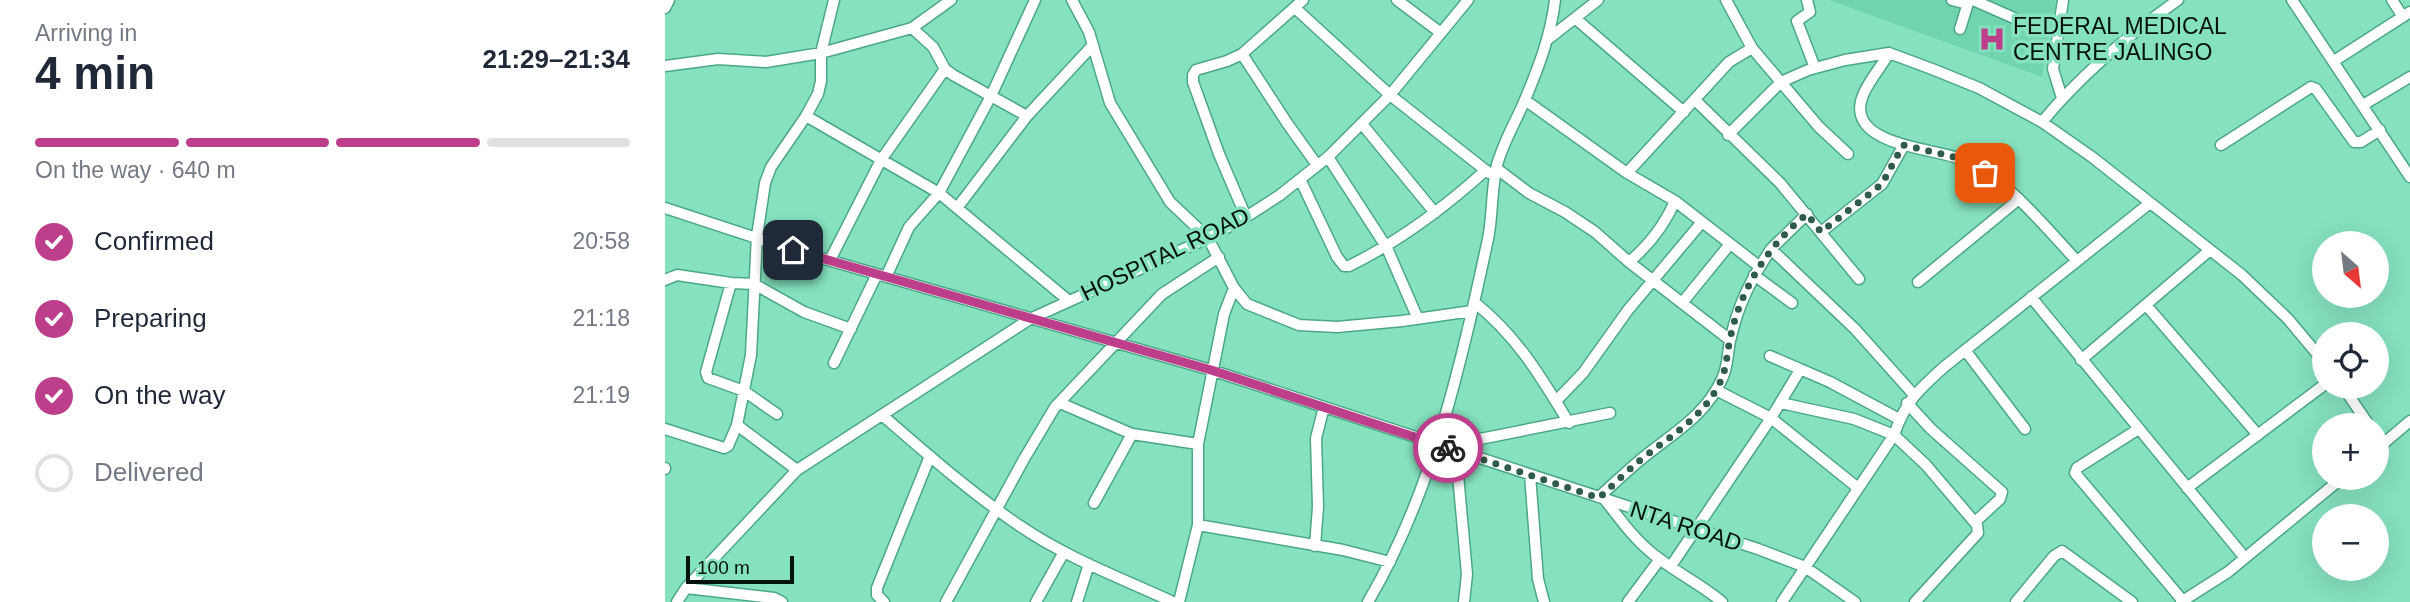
<!DOCTYPE html>
<html lang="en">
<head>
<meta charset="utf-8">
<style>
	body { margin:0; font-family:Arial,sans-serif; background:#f6f6f7; color:#1f2937; height:100vh; display:flex; flex-direction:column; font-size:26px; white-space:nowrap }
	* { box-sizing:border-box; margin:0 }
	p { font-size:23px; color:#747a83 }
	.icon { flex:none; width:38px; height:38px; fill:none; stroke:currentColor; stroke-width:2; stroke-linecap:round; stroke-linejoin:round }
	.map { position:relative; flex:1; overflow:hidden }
	.drawer { display:flex; flex-direction:column; background:#fff; width:665px }
	.drawer>* { flex:none }
	.needle { width:46px; rotate:152deg }
	.controls { position:absolute; left:1647px; top:231px; display:grid; gap:14px }
	.controls a { display:grid; place-items:center; width:77px; height:77px; border-radius:50%; background:#fff; box-shadow:0 7px 28px #0002; font-size:35px }
	.scale { position:absolute; left:21px; bottom:18px; width:108px; box-sizing:border-box; padding-left:7px; border:4px solid #00140b; border-top:0; font-size:19px; line-height:24px; white-space:nowrap; color:#00140b; -webkit-text-stroke:5px #85e1be; paint-order:stroke }
	.pin { position:absolute; display:grid; place-items:center; width:60px; height:60px; color:#fff; margin:-30px; border-radius:14px; box-shadow:0 4px 10px #0006 }
	.courier { position:absolute; display:grid; place-items:center; width:70px; height:70px; margin:-35px; border:5px solid #bd3e8a; border-radius:50%; background:#fff; color:#222; box-shadow:0 2px 9px #0007 }
	.headline em { font-style:normal; font-weight:700 }
	.headline div { display:flex; flex-direction:column-reverse }
	.headline { display:flex; align-items:center; justify-content:space-between; height:119px; padding:0 35px }
	h1 { font-size:46px; font-weight:700; line-height:52px }
	.bar { display:grid; grid-template-columns:repeat(4,1fr); gap:10px 7px; align-content:center; height:84px; padding:0 35px }
	.bar i { height:9px; border-radius:5px; background:#e0e1e3 }
	.bar .selected { background:#bd3e8a }
	.bar p { grid-column:span 4 }
	ol { padding:0 35px; list-style:none }
	li { display:flex; align-items:center; gap:21px; height:77px }
	li p { margin-inline-start:auto }
	li .icon { padding:7px; border-radius:50%; background:#bd3e8a; color:#fff; stroke-width:4 }
	li:last-child { color:#747a83 }
	li i { width:38px; height:38px; border:4px solid #e0e1e3; border-radius:50% }
	main { display:flex; flex:1; min-height:0 }
	.map>svg:first-child { display:block }
	.built { fill:#70d4af }
	.lines { fill:none; stroke-linecap:round; stroke-linejoin:round }
	.minor-casing { stroke:#4ba887; stroke-width:13 }
	.minor { stroke:#fff; stroke-width:10 }
	.done { stroke:#2f5c4a; stroke-width:7; stroke-dasharray:0 12.6 }
	.route { stroke:#bd3e8a; stroke-width:9 }
	.labels { text-anchor:middle; dominant-baseline:central; stroke-width:7; stroke-linejoin:round; paint-order:stroke }
	.poi-label { font-size:23px; fill:#00140b; stroke:#85e1be; text-anchor:start }
	.street-label { font-size:23px; fill:#00140b; stroke:#85e1be }
</style>
</head>
<body>
<main>
<section class="drawer">
<div class="headline"><div><h1>4 min</h1><p>Arriving in</p></div><em>21:29–21:34</em></div>
<div class="bar"><i class="selected"></i><i class="selected"></i><i class="selected"></i><i></i><p>On the way · 640 m</p></div>
<ol>
<li><svg class="icon" aria-label="check" viewBox="0 0 24 24"><path d="M5 12l5 5 9-10"/></svg>Confirmed<p>20:58</p></li>
<li><svg class="icon" aria-label="check" viewBox="0 0 24 24"><path d="M5 12l5 5 9-10"/></svg>Preparing<p>21:18</p></li>
<li><svg class="icon" aria-label="check" viewBox="0 0 24 24"><path d="M5 12l5 5 9-10"/></svg>On the way<p>21:19</p></li>
<li><i></i>Delivered</li>
</ol>
</section>
<div class="map">
<svg width="1745" height="602" viewBox="0 0 1745 602">
	<rect width="100%" height="100%" fill="#85e1be"/>
	<path class="built" d="M1164,0H1391L1377,77Z"/>
	<g class="lines">
		<defs>
			<path id="minor" d="M407,0L424,32L445,103L505,202L543,238L569,288L582,304L634,325L672,327L737,321L807,311
				M732,0L776,33
				M1061,0L1087,48L1154,127L1183,154
				M1142,0L1145,12L1132,21L1150,68
				M1287,0L1302,4
				M1308,0L1358,22
				M1627,0L1745,177
				M1727,0L1738,17
				M0,8L4,0
				M630,8L725,95L824,173
				M911,19L1019,112
				M247,28L268,47L280,69L288,75L362,116
				M1295,29L1304,0
				M882,40L933,0
				M1224,53C1215,70 1190,95 1196,115C1204,146 1270,149 1296,159C1338,174 1381,228 1412,261
				M577,54L622,123L652,165
				M1669,61L1745,12
				M0,66L53,59L101,62L156,53L247,28L286,0
				M1397,98L1388,69L1398,0
				M860,100L962,173L1010,201L1095,267
				M1030,100L1115,183L1194,279
				M1698,105L1745,77
				M141,116L274,193L404,301
				M1377,122C1416,75 1463,35 1513,0
				M697,124L770,213
				M1063,135L1116,82L1143,70L1180,60L1224,53L1267,69L1314,88L1377,122L1427,157L1577,275L1623,319L1659,362
				M1556,145L1646,87L1651,89L1689,142H1696L1715,130
				M663,157L722,248L753,319
				M831,168L864,193L900,212L930,232L964,262L1065,340
				M962,173L1064,62L1087,48
				M635,179L672,257L679,266H684C735,241 779,208 821,170
				M0,208L128,250L546,370L1093,549L1140,567L1190,602
				M292,208L362,116L428,45
				M581,217L554,154L528,82V75L531,70L562,61L577,54L638,0
				M1156,232L1217,184L1239,145
				M1106,249L1142,214
				M165,260L216,160L280,69
				M964,262C983,246 1000,224 1010,201
				M1089,275L1127,303
				M221,277L244,227L274,193L326,96L370,0
				M0,280L12,275L66,283L89,284L139,312L186,329
				M1253,282L1354,199
				M66,283L41,372L43,378L79,391L112,414
				M1366,297L1580,558
				M809,302C852,336 876,377 904,423
				M1017,303L1065,244
				M1481,305L1593,435
				M1300,350L1360,429
				M1105,356L1165,382L1234,419
				M1416,360L1545,250
				M169,363L212,274
				M1678,387L1704,425
				M1051,390L1106,418L1193,488
				M891,401L918,373L963,310L1037,222
				M395,403L467,434L533,444
				M1116,403L1189,419L1229,435L1261,465L1312,525L1313,533L1250,602
				M1242,403L1266,429L1337,492L1335,499L1310,522
				M217,415C261,453 306,493 355,526C402,558 456,578 508,602
				M0,429L59,448L63,446L72,425
				M1472,430L1412,468L1410,473L1518,601
				M1712,449L1745,421
				M0,468V469
				M132,470L72,425L86,355L92,236L100,183L106,167L141,116L153,94L156,81V53L169,0
				M865,475L873,579L879,602
				M1522,488L1659,385
				M934,497C947,485 960,473 974,461C1005,435 1040,417 1057,379C1064,365 1062,351 1066,337C1074,302 1087,278 1106,249L1190,329L1249,395
				M940,500C955,519 969,539 988,554C1010,572 1036,584 1057,602
				M429,503L467,434
				M533,525L678,550L725,562
				M650,546L653,507L651,438L659,407
				M1006,566L1106,418L1135,370
				M21,588L109,598L117,602
				M12,602L21,588L132,470L365,319L543,238L581,217L615,195L663,157L725,95L803,0
				M219,602L212,595V588L265,456
				M281,602L359,459L390,407L497,294L554,257
				M371,602L399,552
				M412,602L424,564
				M514,602L533,525V444L559,314L569,288
				M703,602C768,491 796,364 823,239C828,215 826,189 832,165C838,143 850,123 859,102C873,69 886,35 890,0
				M799,602L802,574L793,475L794,452L800,445L810,440L945,413
				M963,602L995,559
				M1117,602L1229,435C1241,400 1253,391 1279,367L1485,203
				M1351,602L1389,556L1397,551L1467,602
				M1516,602L1563,572L1677,478"/>
		</defs>
		<use href="#minor" class="minor-casing"/>
		<use href="#minor" class="minor"/>
	</g>
	<g class="lines">
		<path class="done" d="M783,448L934,498C947,486 960,473 973,462C1002,438 1032,422 1051,390C1062,372 1061,358 1065,339C1075,290 1103,245 1142,214L1156,232L1217,184L1238,145L1298,159L1320,173"/>
		<path class="route" d="M128,250L546,370L783,448"/>
	</g>
	<defs>
		<symbol id="hospital-bare" viewBox="-9 -9 18 18"><path d="M-5-5h3v3.5h4V-5h3V5h-3V1.5h-4V5h-3Z" fill="#bd3e8a" stroke="#85e1be" stroke-width="2.5" paint-order="stroke"/></symbol>
	</defs>
	<g fill-rule="evenodd">
		<use href="#hospital-bare" x="1308" y="20" width="38" height="38"/>
	</g>
	<g class="labels">
		<g class="poi-label">
			<text x="1348" y="26">FEDERAL MEDICAL<tspan x="1348" dy="26">CENTRE JALINGO</tspan></text>
		</g>
		<g class="street-label">
			<text transform="translate(500 254) rotate(-26)">HOSPITAL ROAD</text>
			<text transform="translate(1021 526) rotate(18)">NTA ROAD</text>
		</g>
	</g>
</svg>
<div class="controls">
<a><svg class="needle" viewBox="-14 -14 28 28"><path d="M0-13l5 13h-10z" fill="#e53935"/><path d="M0 13l5-13h-10z" fill="#747a83"/></svg></a>
<a><svg class="icon" aria-label="locate" viewBox="0 0 24 24"><circle cx="12" cy="12" r="6"/><path d="M12 2v4M12 18v4M2 12h4M18 12h4"/></svg></a>
<a>+</a>
<a>−</a>
</div>
<div class="scale">100 m</div>
<div class="pin" style="left:1320px;top:173px;background:#ea580c"><svg class="icon" aria-label="bag" viewBox="0 0 24 24"><path d="M5 8h14l-1 12H6zM9 8a3 3 0 0 1 6 0"/></svg></div>
<div class="pin" style="left:128px;top:250px;background:#1f2937"><svg class="icon" aria-label="home" viewBox="0 0 24 24"><path d="M3 11l9-7 9 7M6 9v11h12V9"/></svg></div>
<div class="courier" style="left:783px;top:448px"><svg class="icon" aria-label="bike" viewBox="0 0 24 24"><circle cx="6" cy="16" r="4"/><circle cx="18" cy="16" r="4"/><path d="M6 16l4-8h5l3 8M10 8l3 8H6M13 5h3"/></svg></div>
</div>
</main>
</body>
</html>
